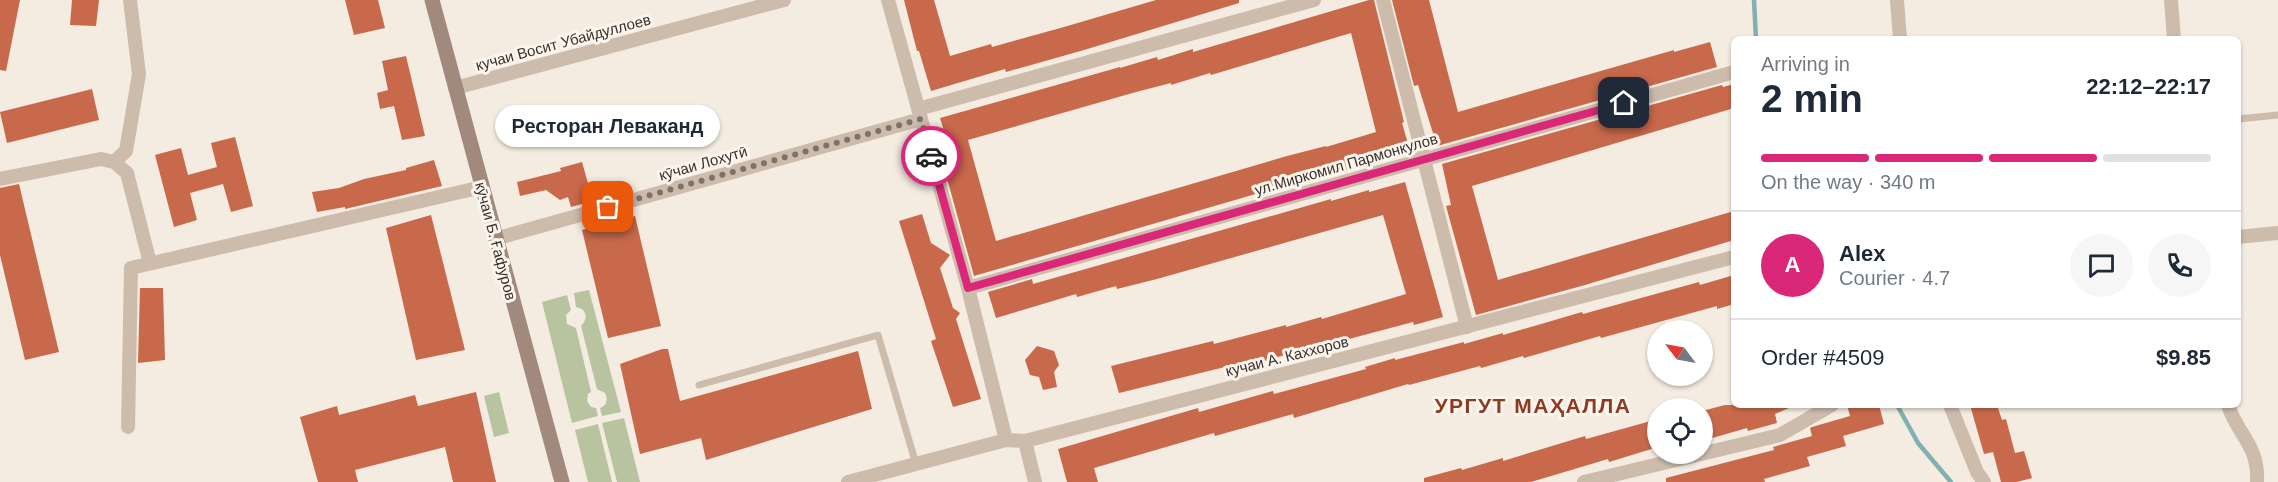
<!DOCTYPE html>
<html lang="en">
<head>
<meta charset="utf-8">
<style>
	body { margin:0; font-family:Arial,sans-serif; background:#f6f6f7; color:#1f2937; height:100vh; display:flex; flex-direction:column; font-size:22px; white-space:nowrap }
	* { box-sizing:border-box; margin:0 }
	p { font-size:20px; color:#747a83 }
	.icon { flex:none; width:33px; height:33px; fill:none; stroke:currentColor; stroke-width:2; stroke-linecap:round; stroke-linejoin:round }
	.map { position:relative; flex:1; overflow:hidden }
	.details { position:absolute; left:1731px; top:36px; width:510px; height:372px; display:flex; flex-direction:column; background:#fff; border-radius:9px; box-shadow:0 2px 4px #0004 }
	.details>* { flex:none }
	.needle { width:39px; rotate:302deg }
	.tools { position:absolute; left:1647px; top:320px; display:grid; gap:12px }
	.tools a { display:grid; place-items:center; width:66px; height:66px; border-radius:50%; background:#fff; box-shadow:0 2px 4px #0004; font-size:30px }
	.pin { position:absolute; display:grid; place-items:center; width:51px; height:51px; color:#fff; margin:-26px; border-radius:12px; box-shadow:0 3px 9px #0006 }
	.courier { position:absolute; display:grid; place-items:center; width:60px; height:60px; margin:-30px; border:4px solid #db2777; border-radius:50%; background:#fff; color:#222; box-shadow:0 2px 8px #0007 }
	.bubble { position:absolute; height:42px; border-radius:21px; background:#fff; box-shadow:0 2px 4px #0004; font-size:20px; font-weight:700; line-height:42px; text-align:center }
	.headline em { font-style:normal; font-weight:700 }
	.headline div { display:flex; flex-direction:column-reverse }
	.headline { display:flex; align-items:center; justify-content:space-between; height:102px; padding:0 30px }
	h1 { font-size:39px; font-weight:700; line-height:45px }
	.bar { display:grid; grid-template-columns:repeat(4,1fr); gap:9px 6px; align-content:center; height:72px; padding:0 30px }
	.bar i { height:8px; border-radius:4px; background:#e0e1e3 }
	.bar .on { background:#db2777 }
	.bar p { grid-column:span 4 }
	.line { display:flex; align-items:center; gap:15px; padding:0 30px; border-top:2px solid #e0e1e3 }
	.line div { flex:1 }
	.round { display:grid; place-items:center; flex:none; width:63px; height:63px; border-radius:32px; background:#f6f6f7 }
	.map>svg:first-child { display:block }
	.green { fill:#b8c4a0 }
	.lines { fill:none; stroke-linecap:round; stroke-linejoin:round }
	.stream { stroke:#7fb0b2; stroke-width:4.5 }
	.building { fill:#c8694b; fill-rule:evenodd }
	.lane { stroke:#cdbbac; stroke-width:7 }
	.street { stroke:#cdbbac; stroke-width:14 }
	.secondary { stroke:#a18a7d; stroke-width:15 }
	.done { stroke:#7c716b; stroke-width:6; stroke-dasharray:0 10.8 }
	.route { stroke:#db2777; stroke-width:8 }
	.labels { text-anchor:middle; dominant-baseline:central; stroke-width:6; stroke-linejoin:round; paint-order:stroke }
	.street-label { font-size:15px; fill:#3b302b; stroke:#fbf5ee }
	.district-label { font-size:21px; font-weight:bold; letter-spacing:1.5px; fill:#8c3b22; stroke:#fbf5ee }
</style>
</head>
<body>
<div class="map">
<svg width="2278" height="482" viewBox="0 0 2278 482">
	<rect width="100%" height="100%" fill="#f4ebe1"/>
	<path class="green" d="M589,290L621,412L602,416L600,408C607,405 608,400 605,393L597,389L581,326C586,320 588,315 582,309L576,307L574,293Z
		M567,295L571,310L566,315L567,324L576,328L591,392L588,394L587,401L591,407L596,408L598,416L572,423L542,302Z
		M499,392L509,433L494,437L484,396Z
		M624,418L640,482H617L602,423Z
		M598,424L612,482H588L575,430Z"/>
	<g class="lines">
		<path class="stream" d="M1754,0L1756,39
			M1897,405L1918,443L1951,482"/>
	</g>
	<path class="building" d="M0,0H20L6,71L0,70Z
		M72,0H99L96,26L70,25Z
		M345,0H378L385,28L354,35Z
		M904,0H934L950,56L991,44L992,47L1064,27L1156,0H1239V3L1084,50L1006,72L1005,69L931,91L919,51H917Z
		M1369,0H1374L1404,122L1402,123L1411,154L1304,180L974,276L940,153L950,150L940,118L1120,67V68L1157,57L1158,60L1193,49V52ZM1351,33L1376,132L1326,147V146L1287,156L996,241L968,140L1136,92L1171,83V85L1210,73L1211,75Z
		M1392,0H1429L1458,112L1674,50V52L1710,42L1717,67L1437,146L1418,85L1414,86Z
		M406,56L425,136L402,140L394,106L380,109L377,93L388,90L382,61Z
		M1734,84V108L1472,186L1498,280L1734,211V240L1585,285L1476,315L1446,206L1451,205L1442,164L1722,85L1723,87Z
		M92,89L99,120L7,143L0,112Z
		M235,137L253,206L231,212L223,184L190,193L197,220L174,227L155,155L181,148L188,175L217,167L211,143Z
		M434,160L442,186L345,209V207L317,212L312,192L339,188L364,179L406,170V168Z
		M582,162L593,201L571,207L568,197L560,200L546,190L520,196L517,182L561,171L560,168Z
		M1405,182L1443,317L1414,325L1413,322L1300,352L1299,351L1264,361L1263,359L1226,369L1225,367L1119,393L1111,366L1213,341L1214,344L1286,325V327L1321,317L1322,319L1406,294L1383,215L1157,279L1117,289L1116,286L1077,297L1076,294L996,318L988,292L1032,279L1033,284L1331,199V201L1369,190V192Z
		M19,184L59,352L25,360L0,255V188Z
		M922,214L931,243L950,255L940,268L953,308L960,313L956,319L981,399L953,407L931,341L936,339L899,221Z
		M431,215L465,350L416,360L386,228Z
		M635,216L661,326L608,338L582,230Z
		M1734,275V304L1717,309V306L1601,338L1600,336L1524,358L1523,356L1481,368L1480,366L1409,385L1408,384L1294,418L1293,414L1215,436L1214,433L1094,468L1098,482H1067L1058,449L1198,408L1199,412L1273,391L1274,394L1366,369L1365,367L1395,358V360L1464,342V344L1503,333V335L1582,312L1583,314L1699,282L1700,285Z
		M140,288H163L165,360L138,363Z
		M1037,346L1054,351L1059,365L1054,372L1057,387L1043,390L1039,377L1030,375L1025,360Z
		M662,349H668L680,401L858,351L872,409L706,460L701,438L640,454L620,364Z
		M476,392L496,482H453L445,447L355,470L358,482H318L300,417L337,406L339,415L415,395L418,406Z
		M1725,405H1796L1775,414L1777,423L1748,431L1747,428L1702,441V411Z
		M1847,405H1879L1884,424L1843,436L1846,446L1807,457L1810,466L1764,479L1765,482H1666V478L1774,450L1773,447L1812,436L1810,428L1812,427L1850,416Z
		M1970,405H1997L2002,420L2006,419L2015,453L2024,451L2032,478L2017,482H2001L1993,452L1984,454Z
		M1658,419V447L1609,462L1608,459L1531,482H1424V478L1461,468L1462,470L1503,458V461L1585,436L1586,439Z"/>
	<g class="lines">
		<path class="lane" d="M2238,119L2278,115
			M699,385L878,335L916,464"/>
		<path class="street" d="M888,0L968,288L1006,440
			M1383,0L1467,327
			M1897,0L1900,39
			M2171,0L2174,39
			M455,88L784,0
			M918,109L1314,0
			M114,162L126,151L139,74L130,0
			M0,179L101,159L114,162L127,173L150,263
			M2238,237L2278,233
			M495,239L921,119
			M968,288L1734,72
			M1950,405L1977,472L1984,482
			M2228,405C2238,436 2259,445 2257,482
			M128,427L131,268L482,187
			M1025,441L1035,482
			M848,482L1006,440L1025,441L1734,257
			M1584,482L1780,435L1832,405"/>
		<path class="secondary" d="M432,0L562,482"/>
	</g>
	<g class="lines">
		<path class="done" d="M608,207L921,119L931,156"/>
		<path class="route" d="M931,156L968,288L1624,103"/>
	</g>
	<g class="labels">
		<g class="street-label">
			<text transform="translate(563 42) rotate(-15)">кучаи Восит Убайдуллоев</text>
			<text transform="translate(703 163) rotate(-16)">кӯчаи Лохутӣ</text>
			<text transform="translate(1346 164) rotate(-16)">ул.Миркомил Пармонкулов</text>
			<text transform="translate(496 241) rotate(75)">кӯчаи Б. Ғафуров</text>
			<text transform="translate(1287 356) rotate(-14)">кучаи А. Каххоров</text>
		</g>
		<g class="district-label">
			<text x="1533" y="405">УРГУТ МАҲАЛЛА</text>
		</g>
	</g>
</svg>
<div class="tools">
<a><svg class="needle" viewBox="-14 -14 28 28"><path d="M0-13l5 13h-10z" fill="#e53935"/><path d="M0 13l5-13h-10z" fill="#747a83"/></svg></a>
<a><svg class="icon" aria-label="locate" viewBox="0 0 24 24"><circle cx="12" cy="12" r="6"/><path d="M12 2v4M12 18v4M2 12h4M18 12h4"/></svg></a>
</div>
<div class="pin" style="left:608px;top:207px;background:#ea580c"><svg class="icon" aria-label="bag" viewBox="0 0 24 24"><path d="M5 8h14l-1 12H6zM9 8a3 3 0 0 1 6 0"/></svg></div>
<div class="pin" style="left:1624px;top:103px;background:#1f2937"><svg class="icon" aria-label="home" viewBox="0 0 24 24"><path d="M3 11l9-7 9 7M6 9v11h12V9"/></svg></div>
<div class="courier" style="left:931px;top:156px"><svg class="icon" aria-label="car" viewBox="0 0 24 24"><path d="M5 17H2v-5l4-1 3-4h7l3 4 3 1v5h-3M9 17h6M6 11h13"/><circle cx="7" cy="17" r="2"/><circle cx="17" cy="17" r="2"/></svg></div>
<div class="bubble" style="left:495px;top:105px;width:225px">Ресторан Леваканд</div>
<section class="details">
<div class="headline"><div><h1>2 min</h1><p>Arriving in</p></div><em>22:12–22:17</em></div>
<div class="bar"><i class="on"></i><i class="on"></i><i class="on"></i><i></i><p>On the way · 340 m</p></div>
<div class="line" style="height:108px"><b class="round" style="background:#db2777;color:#fff">A</b><div><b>Alex</b><p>Courier · 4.7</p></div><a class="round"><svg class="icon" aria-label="chat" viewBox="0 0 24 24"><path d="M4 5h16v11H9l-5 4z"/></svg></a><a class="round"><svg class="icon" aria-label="phone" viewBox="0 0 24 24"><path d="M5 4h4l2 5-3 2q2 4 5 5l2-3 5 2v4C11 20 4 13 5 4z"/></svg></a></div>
<div class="line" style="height:78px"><div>Order #4509</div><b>$9.85</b></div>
</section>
</div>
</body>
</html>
